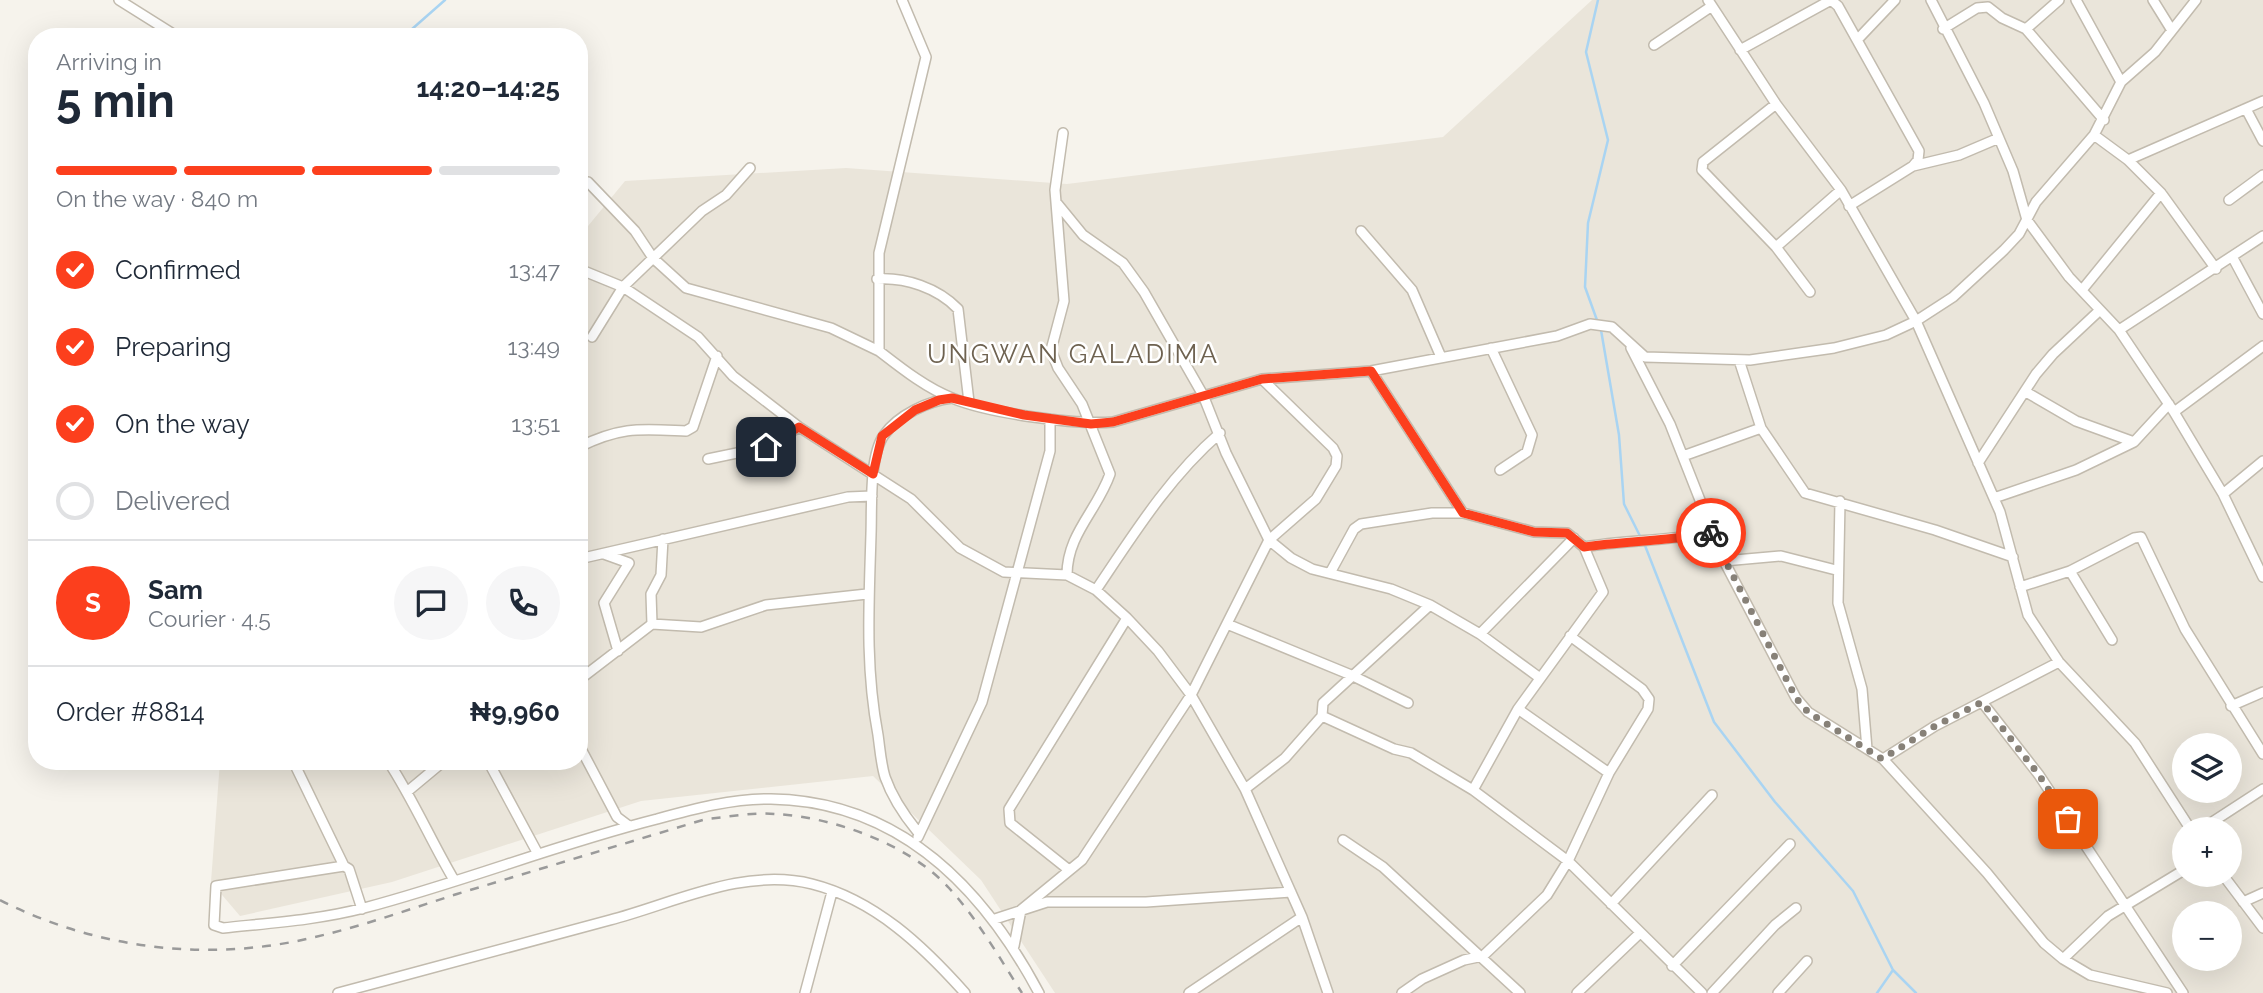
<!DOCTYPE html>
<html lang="en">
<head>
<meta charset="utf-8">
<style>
	body { margin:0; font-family:Raleway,sans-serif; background:#f6f6f7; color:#1f2937; height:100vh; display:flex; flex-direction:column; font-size:26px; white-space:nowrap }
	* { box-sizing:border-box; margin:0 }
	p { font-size:23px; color:#747a83 }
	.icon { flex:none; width:38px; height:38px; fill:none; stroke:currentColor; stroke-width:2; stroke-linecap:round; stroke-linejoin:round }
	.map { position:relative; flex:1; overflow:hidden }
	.drawer { position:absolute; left:28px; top:28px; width:560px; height:742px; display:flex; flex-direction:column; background:#fff; border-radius:28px; box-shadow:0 7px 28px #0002 }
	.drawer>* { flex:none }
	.fabs { position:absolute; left:2172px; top:733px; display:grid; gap:14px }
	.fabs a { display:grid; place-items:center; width:70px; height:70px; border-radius:50%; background:#fff; box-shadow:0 7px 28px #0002; font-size:35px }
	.pin { position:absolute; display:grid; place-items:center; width:60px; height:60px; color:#fff; margin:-30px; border-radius:14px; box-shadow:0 4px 10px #0006 }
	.courier { position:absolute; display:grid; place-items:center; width:70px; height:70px; margin:-35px; border:5px solid #fc3f1d; border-radius:50%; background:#fff; color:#222; box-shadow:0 2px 9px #0007 }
	.overview em { font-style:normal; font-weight:700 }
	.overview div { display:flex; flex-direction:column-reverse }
	.overview { display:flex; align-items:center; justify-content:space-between; height:119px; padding:0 28px }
	h1 { font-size:46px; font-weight:700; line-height:52px }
	.bar { display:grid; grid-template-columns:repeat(4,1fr); gap:10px 7px; align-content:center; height:84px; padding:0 28px }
	.bar i { height:9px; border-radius:5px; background:#e0e1e3 }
	.bar .active { background:#fc3f1d }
	.bar p { grid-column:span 4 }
	.line { display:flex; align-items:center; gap:18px; padding:0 28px; border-top:2px solid #e0e1e3 }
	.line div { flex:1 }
	.round { display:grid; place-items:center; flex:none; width:74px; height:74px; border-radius:37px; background:#f6f6f7 }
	ol { padding:0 28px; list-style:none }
	li { display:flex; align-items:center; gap:21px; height:77px }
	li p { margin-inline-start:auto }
	li .icon { padding:7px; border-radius:50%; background:#fc3f1d; color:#fff; stroke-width:4 }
	li:last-child { color:#747a83 }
	li i { width:38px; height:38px; border:4px solid #e0e1e3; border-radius:50% }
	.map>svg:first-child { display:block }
	.residential { fill:#eae5da; fill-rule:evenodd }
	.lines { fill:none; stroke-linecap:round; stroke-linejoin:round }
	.stream { stroke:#a9d4f2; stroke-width:2.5 }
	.minor-casing { stroke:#c2bbae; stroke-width:12 }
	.minor { stroke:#fff; stroke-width:9 }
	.rail { stroke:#9a9a9a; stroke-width:2.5; stroke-dasharray:9 9; stroke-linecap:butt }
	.done { stroke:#878178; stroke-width:7; stroke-dasharray:0 12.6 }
	.route { stroke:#fc3f1d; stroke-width:9 }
	.labels { text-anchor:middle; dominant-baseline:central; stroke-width:5; stroke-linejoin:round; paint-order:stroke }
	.quarter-label { font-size:26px; letter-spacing:2px; fill:#6e6250; stroke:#fff }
</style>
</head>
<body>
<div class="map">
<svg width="2263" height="993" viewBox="0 0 2263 993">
	<rect width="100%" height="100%" fill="#f6f3ec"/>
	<path class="residential" d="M1592,0H2263V993H1055L981,880L873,776L641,801L392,882L240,916L211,882L220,761H579V237L625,181L846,168L1067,184L1443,137ZM2184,746H2230V791H2184ZM2184,830H2230V875H2184ZM2184,914H2230V959H2184Z"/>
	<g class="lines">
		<path class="stream" d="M1598,0L1586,52L1608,140L1588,223L1585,287L1598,323
			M403,37L445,0
			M1601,330L1619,435L1624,504L1641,538
			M1644,543L1714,722L1775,802L1853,891L1893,970L1916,993
			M1877,993L1893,970"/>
		<defs>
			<path id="minor" d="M119,0L178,37
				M902,0L926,57L879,253V351C901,368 926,388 952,398C988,413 1074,425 1113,422L1262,379L1371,371L1557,336L1590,324L1612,327L1645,357L1750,360L1834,348L1886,335L1916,321L1953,297L2004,250L2019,234L2036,202L2094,135L2121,82L2155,52L2196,0
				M1708,0L1776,104L1841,190L1916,321L2000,512L2028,615L2059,662L2135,743L2191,830
				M1931,0L1984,103L2013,171L2027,220L2069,277L2119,330L2174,412L2223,494L2263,577
				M2076,0L2121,82
				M2153,0L2171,29
				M1943,29L1977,8L1988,7L2002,18L2026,29L2104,120
				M2026,29L2059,0
				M1857,40L1895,0
				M1654,45L1712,6
				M1740,50L1831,0L1838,6L1919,151L1918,160L1913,166
				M1776,104L1703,162L1702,170L1776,247L1810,292
				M2246,109L2263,141
				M1063,133L1055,190L1064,301L1051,350L1058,368L1082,404L1110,474C1097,511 1067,534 1067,575
				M2094,135L2128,160L2161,193L2216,269
				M2128,160L2263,101
				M579,186L588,182L635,231L653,258L686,288L831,328L879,351
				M2229,200L2263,175
				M1056,202L1083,235L1123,263L1144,292L1203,395L1226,453L1269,540L1291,558L1312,569L1391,589L1430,605L1480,634L1540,678
				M1849,206L1913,166L1959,155L1999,138
				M1361,231L1412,290L1441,357
				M1776,247L1841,190
				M2233,258L2263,314
				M579,269L623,287L698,337L733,376L799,427L911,499L960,548L1004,572L1067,575L1096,590L1127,618L1158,651L1191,695L1245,789L1302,917L1328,993
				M877,279C905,277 938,288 958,309L969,402
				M2082,290L2161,193
				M2119,330L2263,236
				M592,337L623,287L702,211L726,195L750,168
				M1491,348L1532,435L1527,452L1500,470
				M1631,348L1670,424L1724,561L1796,698L1808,712L1883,759L1987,873L2044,943L2063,959L2090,975L2167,993
				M1739,360L1761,428L1805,493L1935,530L2013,557
				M1371,371L1463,513L1534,532L1567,533L1584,547L1603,592L1518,709L1473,790
				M2026,392L2076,421L2134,442
				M2174,412L2263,346
				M579,447C622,426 640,429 686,431L693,427L717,356
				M1683,456L1761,428
				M708,459L766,447L799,427
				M1978,463L2036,374L2053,354L2100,310
				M2223,494L2263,461
				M1994,498L2076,470L2134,442L2169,404
				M1840,501L1838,603L1862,689L1867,749
				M1584,547C1627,540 1670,541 1713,532
				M604,554L629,563L604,603L618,651
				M579,559L848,497L872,496
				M1724,561L1781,556L1836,570
				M2070,571L2112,640
				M1330,573L1354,529L1361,524L1432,513H1463
				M2020,587L2070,571L2134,538L2141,537L2185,629L2263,754
				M1096,590C1133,535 1169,477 1220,433
				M652,624L701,627L766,605L867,594
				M1227,624L1351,675L1408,703
				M1480,634L1574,538
				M579,680L652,624L651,594L661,575L663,539
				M1982,702L2039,775L2183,993
				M2231,706L2263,692
				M1518,709L1609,773
				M1322,716L1394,749L1411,753L1473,790L1568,861L1702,993
				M579,745L617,817L629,826
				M1883,759L1935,726L2059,662
				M293,761L344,866L349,869L362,909
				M388,761C413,799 431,841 454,880
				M488,761L538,854
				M1245,789L1285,758L1322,716L1323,703L1430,605
				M408,791L444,761
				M2200,830L2263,789
				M917,831C904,815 892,797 885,777C881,764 880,749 878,735C865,666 869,604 871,534C872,508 869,456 884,435C898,415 928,401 952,398
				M918,837L982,702L1050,451V419
				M1343,840L1383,867L1520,993
				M344,866L216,886L214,925L223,928C270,923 318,920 364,908C463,882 558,844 657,819C693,809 734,798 771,799C899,801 983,888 1039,993
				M1069,870L1010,823L1009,809L1127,618
				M2223,875L2263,928
				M2243,902L2263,893
				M1611,904L1712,795
				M995,919L1047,902H1146L1291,892
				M1014,946L1021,910L1082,860L1191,695L1269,540L1316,499L1336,466L1337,456L1333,448L1262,379
				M2063,959L2108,916L2184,870
				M1672,966L1790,844
				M338,993C429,969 520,944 610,920C675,903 743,867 812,884C875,900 923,946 965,993
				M805,993L832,892
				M1189,993L1302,917
				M1402,993L1422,979L1464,960L1483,956L1547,895L1568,861L1609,773L1648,709L1649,699L1642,689L1570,636
				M1577,993L1640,933
				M1712,993L1775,925L1796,908
				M1778,993L1807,961"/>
		</defs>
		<use href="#minor" class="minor-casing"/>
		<use href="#minor" class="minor"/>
		<path class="rail" d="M0,900C96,949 209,963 315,937C363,926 410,909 457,894C540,869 623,844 706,819C729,817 753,812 775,814C833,817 909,844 949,888C978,920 999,957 1022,993"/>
	</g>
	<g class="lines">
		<path class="done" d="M1711,533L1796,698L1808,712L1882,759L1935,726L1982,702L2039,775L2068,819"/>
		<path class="route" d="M766,447L799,427L873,474L882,436L915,410L939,400L952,398L1024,415L1091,424L1113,422L1262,379L1371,371L1463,513L1534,532L1567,533L1584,547C1626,541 1669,541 1711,533"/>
	</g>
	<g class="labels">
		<g class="quarter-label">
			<text x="1073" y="354">UNGWAN GALADIMA</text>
		</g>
	</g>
</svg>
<div class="fabs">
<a><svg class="icon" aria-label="layers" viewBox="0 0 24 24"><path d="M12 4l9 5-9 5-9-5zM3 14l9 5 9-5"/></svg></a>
<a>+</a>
<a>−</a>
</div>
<div class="pin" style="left:2068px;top:819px;background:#ea580c"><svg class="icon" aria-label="bag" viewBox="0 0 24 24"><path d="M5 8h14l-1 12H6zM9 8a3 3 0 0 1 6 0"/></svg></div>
<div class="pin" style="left:766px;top:447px;background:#1f2937"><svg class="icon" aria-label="home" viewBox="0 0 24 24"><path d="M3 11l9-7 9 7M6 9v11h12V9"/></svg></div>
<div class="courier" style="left:1711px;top:533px"><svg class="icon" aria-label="bike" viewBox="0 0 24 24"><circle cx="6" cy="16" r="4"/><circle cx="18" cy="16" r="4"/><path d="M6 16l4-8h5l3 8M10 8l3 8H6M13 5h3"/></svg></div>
<section class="drawer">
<div class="overview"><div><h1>5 min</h1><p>Arriving in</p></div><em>14:20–14:25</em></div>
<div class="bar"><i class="active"></i><i class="active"></i><i class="active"></i><i></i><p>On the way · 840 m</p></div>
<ol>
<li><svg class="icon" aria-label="check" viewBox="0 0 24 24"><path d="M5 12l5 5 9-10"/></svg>Confirmed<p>13:47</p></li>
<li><svg class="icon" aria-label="check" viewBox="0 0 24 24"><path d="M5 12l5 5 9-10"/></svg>Preparing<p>13:49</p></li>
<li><svg class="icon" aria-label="check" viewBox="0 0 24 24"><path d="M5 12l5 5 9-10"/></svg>On the way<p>13:51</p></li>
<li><i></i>Delivered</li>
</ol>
<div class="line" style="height:126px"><b class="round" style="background:#fc3f1d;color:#fff">S</b><div><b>Sam</b><p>Courier · 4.5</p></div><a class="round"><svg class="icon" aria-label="chat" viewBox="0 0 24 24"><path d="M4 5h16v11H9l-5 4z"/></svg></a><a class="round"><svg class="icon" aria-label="phone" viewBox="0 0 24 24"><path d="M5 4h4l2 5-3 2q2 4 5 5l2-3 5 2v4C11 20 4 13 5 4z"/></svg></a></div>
<div class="line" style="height:91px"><div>Order #8814</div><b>₦9,960</b></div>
</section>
</div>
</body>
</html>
